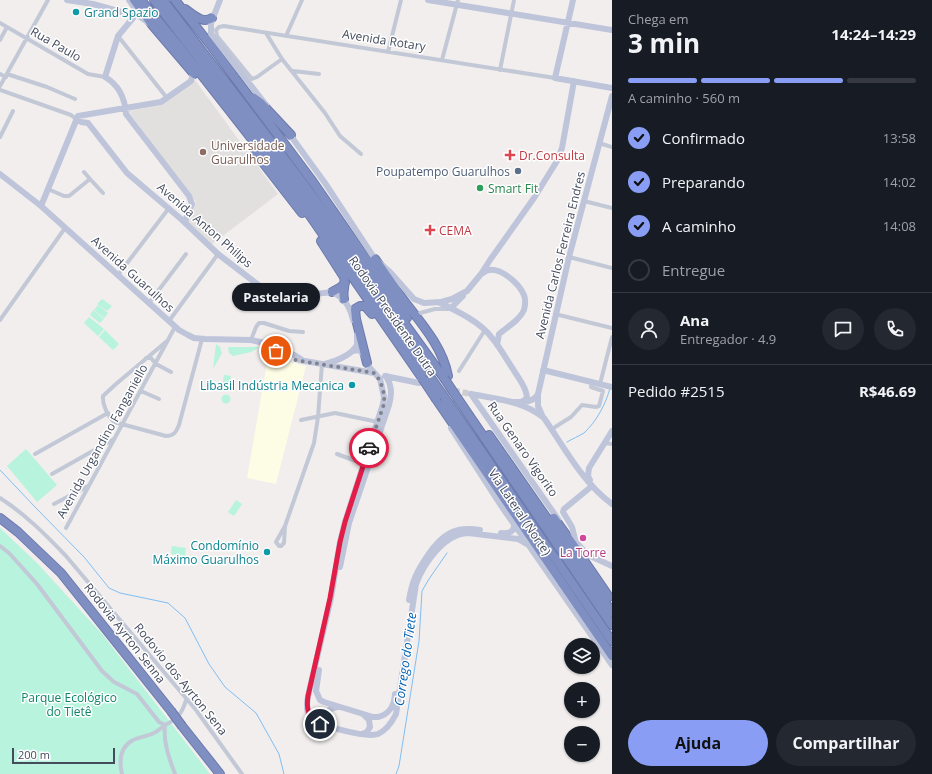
<!DOCTYPE html>
<html lang="pt">
<head>
<meta charset="utf-8">
<style>
	body { margin:0; font-family:"Open Sans",sans-serif; background:#242831; color:#f1f3f6; height:100vh; display:flex; flex-direction:column; font-size:15px; white-space:nowrap }
	* { box-sizing:border-box; margin:0 }
	p { font-size:13px; color:#9ea1a6 }
	.icon { flex:none; width:22px; height:22px; fill:none; stroke:currentColor; stroke-width:2; stroke-linecap:round; stroke-linejoin:round }
	.map { position:relative; flex:1; overflow:hidden }
	.sheet { display:flex; flex-direction:column; background:#171b24; width:320px }
	.sheet>* { flex:none }
	.controls { position:absolute; left:564px; top:638px; display:grid; gap:8px }
	.controls a { display:grid; place-items:center; width:36px; height:36px; border-radius:50%; background:#171b24; box-shadow:0 1px 3px #0004; font-size:20px }
	.scale { position:absolute; left:12px; bottom:10px; width:103px; box-sizing:border-box; padding-left:4px; border:2px solid #444b5d; border-top:0; font-size:11px; line-height:14px; white-space:nowrap; color:#444b5d; -webkit-text-stroke:3px #fff; paint-order:stroke }
	.pin { position:absolute; display:grid; place-items:center; width:34px; height:34px; color:#fff; margin:-17px; border:2px solid #fff; border-radius:50%; box-shadow:0 1px 4px #0007 }
	.courier { position:absolute; display:grid; place-items:center; width:40px; height:40px; margin:-20px; border:3px solid #e11d48; border-radius:50%; background:#fff; color:#222; box-shadow:0 1px 5px #0007 }
	.bubble { position:absolute; height:28px; border-radius:14px; background:#171b24; box-shadow:0 1px 3px #0004; font-size:13px; font-weight:700; line-height:28px; text-align:center }
	.headline em { font-style:normal; font-weight:700 }
	.headline div { display:flex; flex-direction:column-reverse }
	.headline { display:flex; align-items:center; justify-content:space-between; height:68px; padding:0 16px }
	h1 { font-size:26px; font-weight:700; line-height:30px }
	.bar { display:grid; grid-template-columns:repeat(4,1fr); gap:6px 4px; align-content:center; height:48px; padding:0 16px }
	.bar i { height:5px; border-radius:3px; background:#363941 }
	.bar .on { background:#889df3 }
	.bar p { grid-column:span 4 }
	.line { display:flex; align-items:center; gap:10px; padding:0 16px; border-top:1px solid #363941 }
	.line div { flex:1 }
	.round { display:grid; place-items:center; flex:none; width:42px; height:42px; border-radius:21px; background:#242831 }
	ol { padding:0 16px; list-style:none }
	li { display:flex; align-items:center; gap:12px; height:44px }
	li p { margin-inline-start:auto }
	li .icon { padding:4px; border-radius:50%; background:#889df3; color:#111; stroke-width:4 }
	li:last-child { color:#9ea1a6 }
	li i { width:22px; height:22px; border:2px solid #363941; border-radius:50% }
	.primary-button { display:flex; gap:8px; margin-top:auto; padding:8px 16px }
	.primary-button a { flex:1; height:46px; border-radius:24px; background:#889df3; color:#111; font-size:16px; font-weight:700; line-height:46px; text-align:center }
	.primary-button a+a { background:#242831; color:#f1f3f6 }
	main { display:flex; flex:1; min-height:0 }
	.map>svg:first-child { display:block }
	.commercial { fill:#fdfce4 }
	.education { fill:#e2dfdf }
	.green { fill:#b7f3dd }
	.lines { fill:none; stroke-linecap:round; stroke-linejoin:round }
	.stream { stroke:#80bef4; stroke-width:1 }
	.secondary-tunnel { stroke:#cecdd0; stroke-width:6; stroke-dasharray:6 3; stroke-linecap:butt }
	.highway-casing { stroke:#6b7aad; stroke-width:10 }
	.street { stroke:#c2c8d6; stroke-width:4 }
	.secondary { stroke:#bec4d9; stroke-width:6 }
	.highway { stroke:#808fc2; stroke-width:8 }
	.highway-bridge-casing { stroke:#6b7aad; stroke-width:10; stroke-linecap:butt }
	.highway-bridge { stroke:#808fc2; stroke-width:8 }
	.done { stroke:#81848f; stroke-width:4; stroke-dasharray:0 7.2 }
	.route { stroke:#e11d48; stroke-width:5 }
	.culture-dot { fill:#0f9aa8; stroke:#fff; stroke-width:1.5 }
	.education-dot { fill:#8d6e63; stroke:#fff; stroke-width:1.5 }
	.health-dot { fill:#e0444e; stroke:#fff; stroke-width:1.5 }
	.service-dot { fill:#5c6f8a; stroke:#fff; stroke-width:1.5 }
	.leisure-dot { fill:#2e9e5b; stroke:#fff; stroke-width:1.5 }
	.hotel-dot { fill:#d1479c; stroke:#fff; stroke-width:1.5 }
	.labels { text-anchor:middle; dominant-baseline:central; stroke-width:3; stroke-linejoin:round; paint-order:stroke }
	.culture-label { font-size:12px; fill:#0d838f; stroke:#fff; text-anchor:end }
	.street-label { font-size:12px; fill:#444b5d; stroke:#fff }
	.education-label { font-size:12px; fill:#785e54; stroke:#fff; text-anchor:start }
	.health-label { font-size:12px; fill:#be3a42; stroke:#fff; text-anchor:start }
	.service-label { font-size:12px; fill:#4e5e75; stroke:#fff; text-anchor:end }
	.leisure-label { font-size:12px; fill:#27864d; stroke:#fff; text-anchor:start }
	.hotel-label { font-size:12px; fill:#b23c85; stroke:#fff }
	.park-label { font-size:12px; fill:#0e8567; stroke:#fff }
	.water-label { font-size:13px; font-style:italic; fill:#0061b4; stroke:#fff }
</style>
</head>
<body>
<main>
<div class="map">
<svg width="612" height="774" viewBox="0 0 612 774">
	<rect width="100%" height="100%" fill="#f1eeed"/>
	<path class="commercial" d="M269,351L275,358L281,360L306,366L276,484L247,478Z"/>
	<path class="education" d="M195,80L278,194L212,244L187,221L196,202L128,111L162,105Z"/>
	<path class="green" d="M102,299L112,306L107,311L97,304Z
		M98,305L108,313L104,318L94,310Z
		M93,310L104,319L100,323L90,315Z
		M89,317L104,329L98,336L84,323Z
		M105,330L119,344L113,350L99,337Z
		M216,344L220,347L222,353L213,369Z
		M228,347H260L251,352L233,356L229,353Z
		M224,375L231,376L228,390L222,389Z
		M221.5 399a4.5 4.5 0 1 1 9 0a4.5 4.5 0 1 1-9 0Z
		M26,449L57,485L37,502L7,466Z
		M236,500L242,504L234,516L228,512Z
		M0,528L37,563L102,634L210,774H0Z
		M172,546L186,548L185,556L171,554Z"/>
	<g class="lines">
		<path class="stream" d="M567,442C572,439 579,436 584,433C596,422 606,404 610,388
			M0,470L35,507L84,557L109,588L120,593L168,603L185,618L209,664L225,687L256,713L279,754L284,774
			M396,774L399,766L419,641L422,591L429,579L447,553"/>
		<path class="secondary-tunnel" d="M436,387L471,394"/>
		<defs>
			<path id="highway" d="M134,0L153,26L194,74
				M141,0L178,45L295,194L422,378
				M154,0L301,191L431,378
				M163,0L306,187L444,378
				M175,0L212,47L313,182L407,318
				M185,9C194,15 202,24 212,18
				M254,98L261,103L291,135
				M253,145L257,155L302,213
				M321,241L344,277C346,285 342,291 344,299
				M375,259C385,273 395,288 405,302C422,324 443,348 448,376
				M332,292L341,287L345,283
				M367,363L356,319L355,309L360,306H365L372,314
				M445,398L612,641
				M436,399L612,656
				M458,399L612,625
				M489,435L612,612
				M0,518L18,532L61,573L171,711
				M554,518L574,546L609,597
				M182,726L220,774"/>
		</defs>
		<use href="#highway" class="highway-casing"/>
		<path class="street" d="M0,23L88,74L105,77
			M266,33L282,59L325,113L340,136L361,154
			M118,36L167,98
			M286,36L302,0
			M0,40L7,27
			M388,52L401,0
			M282,59L257,77L252,79L217,36L216,30L219,27L224,26L555,78
			M442,60L458,0
			M500,70L514,0
			M293,71L319,74
			M0,74L6,77
			M7,74L47,87L75,99
			M0,86L48,0
			M0,90L71,115L76,119
			M0,137L13,111
			M599,143L612,147
			M84,172L90,179
			M48,189L64,196H69L90,179L103,193
			M584,201L612,208
			M569,257L612,268
			M118,275L169,208
			M149,303L186,254
			M420,313L435,309H448
			M555,314L612,328
			M0,320L65,228
			M169,321L218,254
			M251,340L256,327L259,323H264L289,331L303,332
			M167,341L116,384L103,396C102,405 108,416 114,422L166,436C174,436 176,432 179,425L202,339
			M146,358H151L156,364L171,372
			M459,371L485,330
			M600,384L612,337
			M141,391L159,399
			M301,420L335,413L378,422
			M552,429L571,417L582,405L596,407L599,406L603,391L591,387L592,382
			M605,443L612,444
			M35,454L108,413
			M337,454L364,464
			M52,474L114,439
			M0,498C25,514 46,535 66,556L196,710L242,774
			M54,504L88,486
			M285,526L284,543L281,546H279L276,542L285,526L314,443L318,417L322,364
			M66,528L175,327
			M0,546L9,553L37,584L102,671L114,682L137,694L159,722L165,725C177,719 182,714 186,700
			M165,725C163,742 169,758 175,774
			M122,774C119,761 120,747 133,740C140,737 148,736 154,733C158,731 161,728 165,725"/>
		<path class="secondary" d="M67,0L93,4L132,15
			M129,0L138,13
			M220,0L211,23V34L266,105
			M428,0L612,30
			M573,0L555,78L612,88
			M139,16L149,23
			M133,18L118,36L105,77C119,85 125,99 126,114L189,196L192,204L187,215L185,223
			M81,122L88,123L127,173L181,219L218,254L265,290C285,301 310,294 332,292C345,298 350,307 353,320
			M288,132L325,183L375,259L390,272L414,299L424,303L441,302L452,299L467,291L481,274L490,260L534,198L557,161L562,148L574,81
			M0,174L41,206L169,321L179,330L188,335L194,338L205,339L251,340L260,342L277,347L296,356L302,360
			M41,206L78,116L161,102L191,81L193,73
			M483,273C496,262 519,283 524,295C526,300 525,306 524,310C520,320 507,327 499,334L497,345
			M438,302C455,310 481,322 492,338C500,347 506,359 513,369C518,378 526,386 527,397L525,400L521,402
			M452,309L453,306L463,296
			M353,351L358,350L362,352L370,368L380,379L384,397L383,404L345,522L340,542L331,598L308,696C307,702 306,712 310,717C318,726 367,738 378,734C387,730 392,722 396,714L416,584C424,563 444,534 468,533L518,539L530,546
			M299,360L374,373
			M325,364C336,361 351,356 357,345V335
			M543,370L612,387
			M385,376L419,383
			M471,394L558,519
			M471,394C497,399 523,401 544,418C564,447 583,483 612,504
			M538,395V406L542,415
			M514,402C523,402 533,403 538,394L569,257L612,96
			M451,428L502,507L612,665
			M590,480L588,476L589,468L612,431
			M501,533C508,534 515,532 514,524
			M575,541L588,555L612,566
			M576,543L572,527L563,512L564,509L592,486
			M340,567L349,523L389,405C392,394 392,386 386,376
			M409,600C412,581 417,571 428,555C442,534 455,526 480,530
			M319,670L316,691L320,700L324,702L373,717H378C390,714 394,706 395,694
			M333,727C327,722 323,716 330,709L337,707
			M362,734L367,732L370,727L369,720L364,715"/>
		<use href="#highway" class="highway"/>
		<defs>
			<path id="highway-bridge" d="M422,378L436,399
				M431,378L445,398
				M444,378L458,399
				M171,711L182,726"/>
		</defs>
		<use href="#highway-bridge" class="highway-bridge-casing"/>
		<use href="#highway-bridge" class="highway-bridge"/>
	</g>
	<g class="lines">
		<path class="done" d="M276,351L295,360L374,373C382,381 385,394 384,404L369,448"/>
		<path class="route" d="M320,724C308,716 306,710 308,696L330,598L340,542L345,522L369,448"/>
	</g>
	<g class="culture-dot">
		<circle cx="76" cy="12" r="4"/>
		<circle cx="352" cy="385" r="4"/>
		<circle cx="267" cy="552" r="4"/>
	</g>
	<circle class="education-dot" cx="203" cy="152" r="4"/>
	<g class="health-dot">
		<path d="M508 149h4v4h4v4h-4v4h-4v-4h-4v-4h4z"/>
		<path d="M428 224h4v4h4v4h-4v4h-4v-4h-4v-4h4z"/>
	</g>
	<circle class="service-dot" cx="518" cy="171" r="4"/>
	<circle class="leisure-dot" cx="480" cy="188" r="4"/>
	<circle class="hotel-dot" cx="583" cy="538" r="4"/>
	<g class="labels">
		<g class="culture-label">
			<text x="84" y="12" text-anchor="start">Grand Spazio</text>
			<text x="344" y="385">Libasil Indústria Mecanica</text>
			<text x="259" y="545">Condomínio<tspan x="259" dy="14">Máximo Guarulhos</tspan></text>
		</g>
		<g class="street-label">
			<text transform="translate(384 40) rotate(9)">Avenida Rotary</text>
			<text transform="translate(56 44) rotate(30)">Rua Paulo</text>
			<text transform="translate(205 225) rotate(41)">Avenida Anton Philips</text>
			<text transform="translate(560 255) rotate(-76)">Avenida Carlos Ferreira Endres</text>
			<text transform="translate(133 274) rotate(42)">Avenida Guarulhos</text>
			<text transform="translate(393 316) rotate(55)">Rodovia Presidente Dutra</text>
			<text transform="translate(102 441) rotate(-61)">Avenida Urgandino Fanganiello</text>
			<text transform="translate(523 449) rotate(55)">Rua Genaro Vigorito</text>
			<text transform="translate(520 512) rotate(56)">Via Lateral (Norte)</text>
			<text transform="translate(125 633) rotate(52)">Rodovia Ayrton Senna</text>
			<text transform="translate(181 679) rotate(51)">Rodovio dos Ayrton Sena</text>
		</g>
		<g class="education-label">
			<text x="211" y="145">Universidade<tspan x="211" dy="14">Guarulhos</tspan></text>
		</g>
		<g class="health-label">
			<text x="519" y="155">Dr.Consulta</text>
			<text x="439" y="230">CEMA</text>
		</g>
		<g class="service-label">
			<text x="510" y="171">Poupatempo Guarulhos</text>
		</g>
		<g class="leisure-label">
			<text x="488" y="188">Smart Fit</text>
		</g>
		<g class="hotel-label">
			<text x="583" y="552">La Torre</text>
		</g>
		<g class="park-label">
			<text x="69" y="697">Parque Ecológico<tspan x="69" dy="14">do Tietê</tspan></text>
		</g>
		<g class="water-label">
			<text transform="translate(405 659) rotate(-82)">Corrego do Tiete</text>
		</g>
	</g>
</svg>
<div class="controls">
<a><svg class="icon" aria-label="layers" viewBox="0 0 24 24"><path d="M12 4l9 5-9 5-9-5zM3 14l9 5 9-5"/></svg></a>
<a>+</a>
<a>−</a>
</div>
<div class="scale">200 m</div>
<div class="pin" style="left:276px;top:351px;background:#ea580c"><svg class="icon" aria-label="bag" viewBox="0 0 24 24"><path d="M5 8h14l-1 12H6zM9 8a3 3 0 0 1 6 0"/></svg></div>
<div class="pin" style="left:320px;top:724px;background:#1f2937"><svg class="icon" aria-label="home" viewBox="0 0 24 24"><path d="M3 11l9-7 9 7M6 9v11h12V9"/></svg></div>
<div class="courier" style="left:369px;top:448px"><svg class="icon" aria-label="car" viewBox="0 0 24 24"><path d="M5 17H2v-5l4-1 3-4h7l3 4 3 1v5h-3M9 17h6M6 11h13"/><circle cx="7" cy="17" r="2"/><circle cx="17" cy="17" r="2"/></svg></div>
<div class="bubble" style="left:232px;top:283px;width:88px">Pastelaria</div>
</div>
<section class="sheet">
<div class="headline"><div><h1>3 min</h1><p>Chega em</p></div><em>14:24–14:29</em></div>
<div class="bar"><i class="on"></i><i class="on"></i><i class="on"></i><i></i><p>A caminho · 560 m</p></div>
<ol>
<li><svg class="icon" aria-label="check" viewBox="0 0 24 24"><path d="M5 12l5 5 9-10"/></svg>Confirmado<p>13:58</p></li>
<li><svg class="icon" aria-label="check" viewBox="0 0 24 24"><path d="M5 12l5 5 9-10"/></svg>Preparando<p>14:02</p></li>
<li><svg class="icon" aria-label="check" viewBox="0 0 24 24"><path d="M5 12l5 5 9-10"/></svg>A caminho<p>14:08</p></li>
<li><i></i>Entregue</li>
</ol>
<div class="line" style="height:72px"><a class="round"><svg class="icon" aria-label="person" viewBox="0 0 24 24"><circle cx="12" cy="8" r="4"/><path d="M4 21q1-7 8-7t8 7"/></svg></a><div><b>Ana</b><p>Entregador · 4.9</p></div><a class="round"><svg class="icon" aria-label="chat" viewBox="0 0 24 24"><path d="M4 5h16v11H9l-5 4z"/></svg></a><a class="round"><svg class="icon" aria-label="phone" viewBox="0 0 24 24"><path d="M5 4h4l2 5-3 2q2 4 5 5l2-3 5 2v4C11 20 4 13 5 4z"/></svg></a></div>
<div class="line" style="height:52px"><div>Pedido #2515</div><b>R$46.69</b></div>
<div class="primary-button"><a>Ajuda</a><a>Compartilhar</a></div>
</section>
</main>
</body>
</html>
